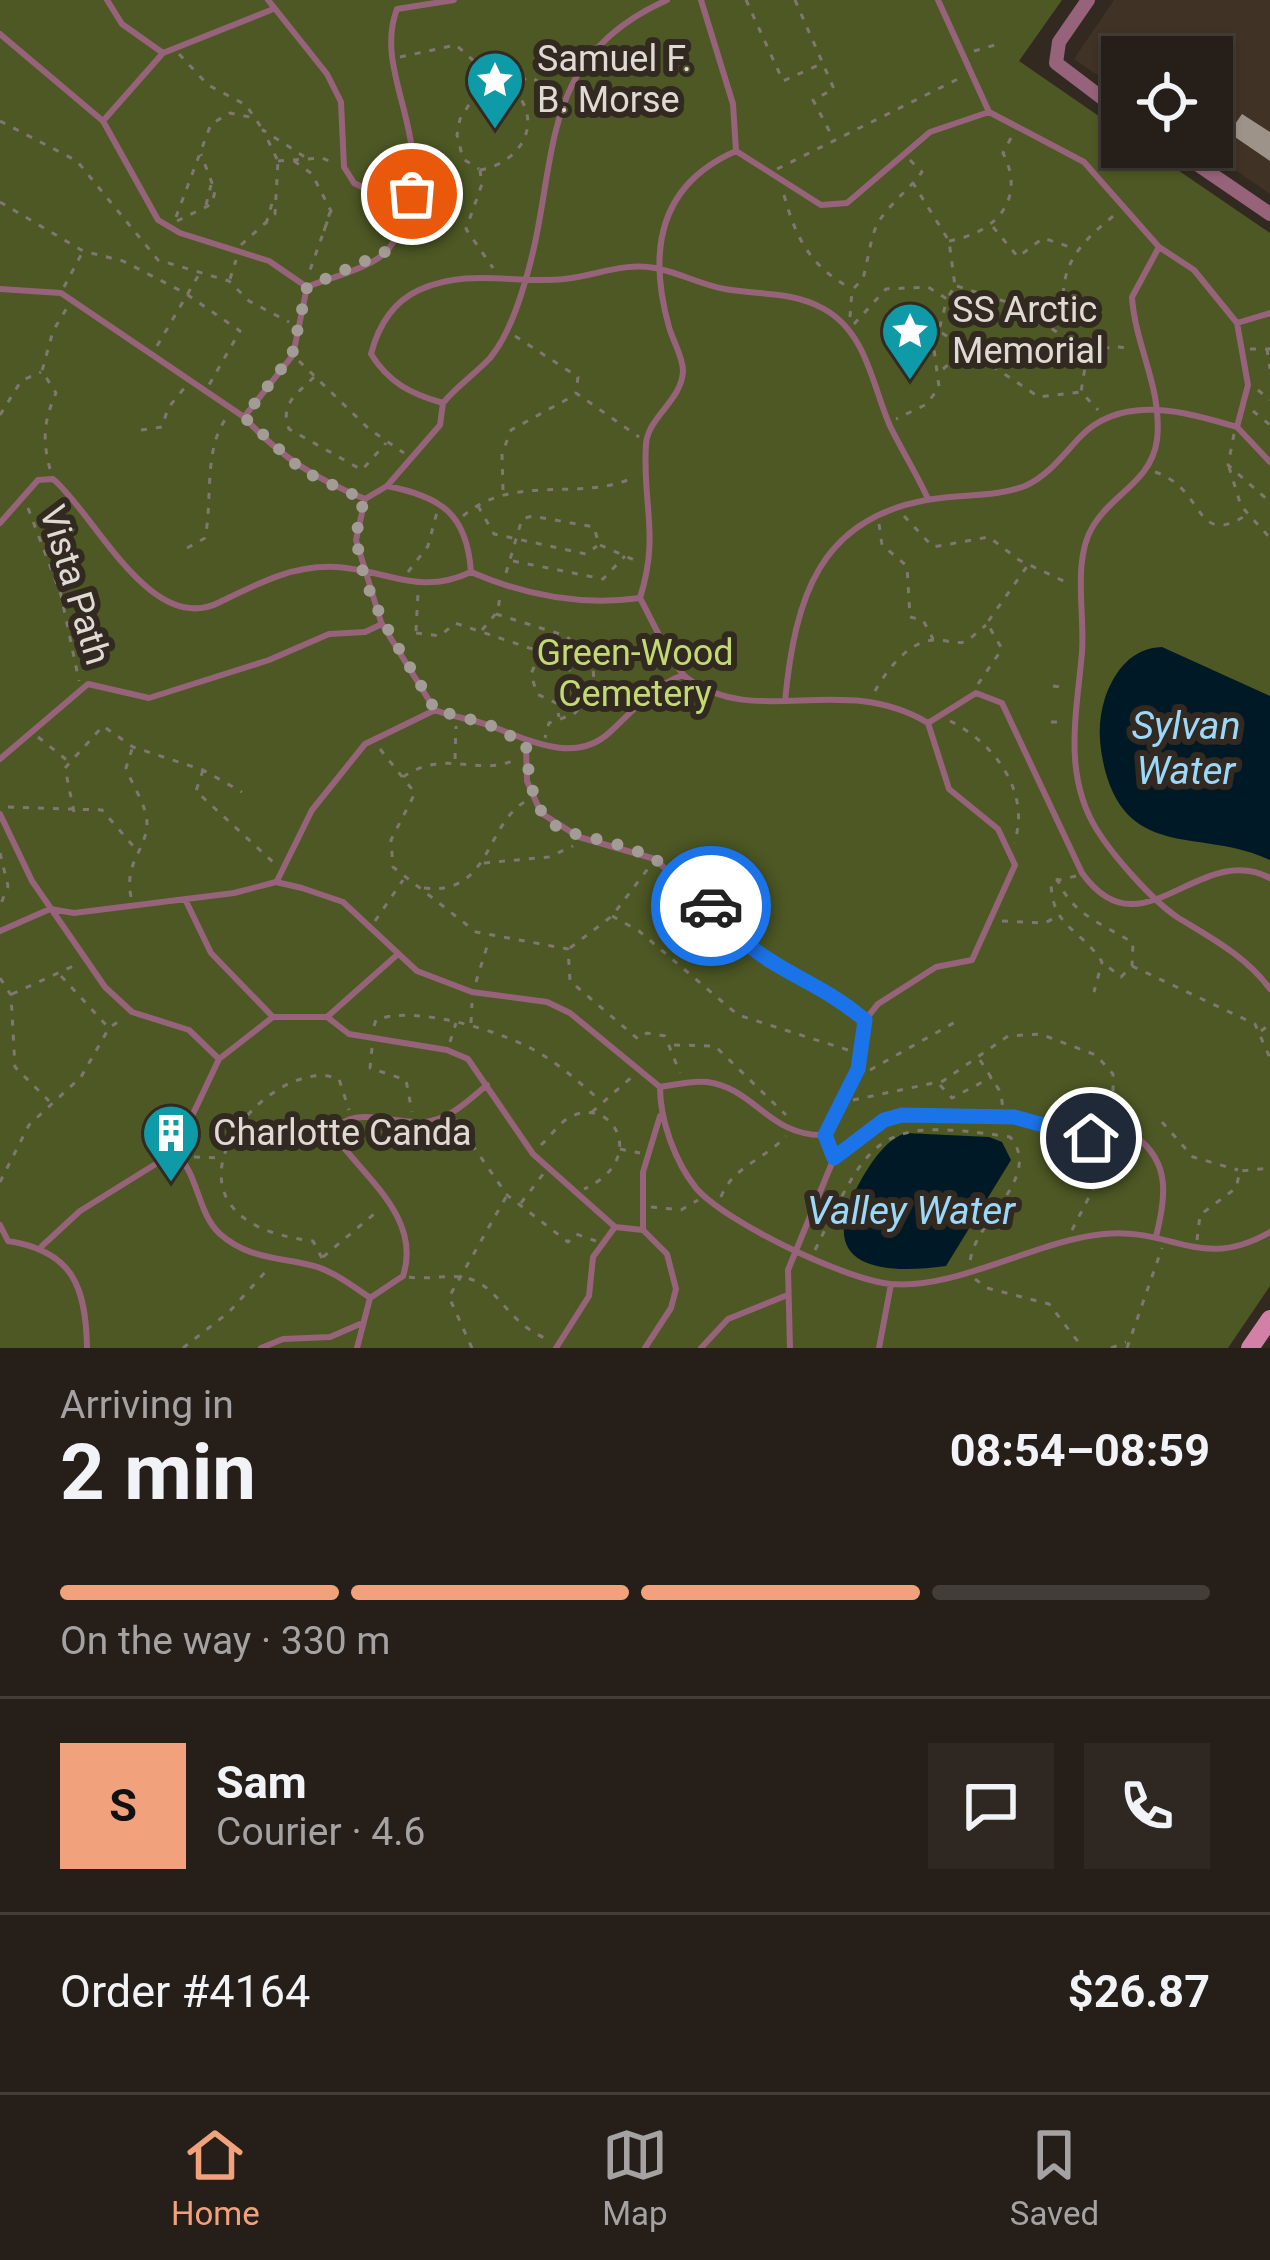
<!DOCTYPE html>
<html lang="en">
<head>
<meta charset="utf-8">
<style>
	body { margin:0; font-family:Roboto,sans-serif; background:#2e2722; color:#f1f3f6; height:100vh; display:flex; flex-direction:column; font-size:45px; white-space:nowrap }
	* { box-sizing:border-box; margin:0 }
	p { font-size:39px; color:#a4a2a2 }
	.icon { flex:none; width:66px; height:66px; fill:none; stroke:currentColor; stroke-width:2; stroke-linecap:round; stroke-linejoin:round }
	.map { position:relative; height:1348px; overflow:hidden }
	.sheet { display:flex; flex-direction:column; background:#261f19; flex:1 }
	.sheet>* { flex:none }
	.fabs { position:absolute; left:1101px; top:36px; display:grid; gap:24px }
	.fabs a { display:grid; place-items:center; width:132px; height:132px; border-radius:0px; background:#261f19; box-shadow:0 3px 9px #0004,0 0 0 3px #423d38; font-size:60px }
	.pin { position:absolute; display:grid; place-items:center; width:102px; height:102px; color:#fff; margin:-51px; border:6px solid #fff; border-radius:50%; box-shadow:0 3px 12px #0007 }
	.courier { position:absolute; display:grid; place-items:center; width:120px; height:120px; margin:-60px; border:9px solid #1a73e8; border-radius:50%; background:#fff; color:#222; box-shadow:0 3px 15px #0007 }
	.summary em { font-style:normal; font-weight:700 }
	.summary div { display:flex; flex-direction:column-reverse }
	.summary { display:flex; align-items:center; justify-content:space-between; height:204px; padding:0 60px }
	h1 { font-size:78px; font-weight:700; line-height:90px }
	.bar { display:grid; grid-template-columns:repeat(4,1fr); gap:18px 12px; align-content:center; height:144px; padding:0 60px }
	.bar i { height:15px; border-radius:9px; background:#423d38 }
	.bar .selected { background:#f1a17c }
	.bar p { grid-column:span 4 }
	.line { display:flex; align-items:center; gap:30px; padding:0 60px; border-top:3px solid #423d38 }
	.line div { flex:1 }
	.round { display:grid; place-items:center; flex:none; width:126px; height:126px; border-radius:0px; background:#2e2722 }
	.tab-bar { display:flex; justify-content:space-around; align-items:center; height:168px; border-top:3px solid #423d38; background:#261f19; font-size:33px; color:#a4a2a2 }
	.tab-bar a { display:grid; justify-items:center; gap:6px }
	.tab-bar .selected { color:#f1a17c }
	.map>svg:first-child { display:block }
	.built { fill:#403225 }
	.green { fill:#4d5824 }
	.water { fill:#001926 }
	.building { fill:#9e9389 }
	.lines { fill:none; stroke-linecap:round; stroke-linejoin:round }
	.path { stroke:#7f7871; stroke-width:3; stroke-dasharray:6 9; stroke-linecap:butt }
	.lane { stroke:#96637a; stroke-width:6 }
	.street { stroke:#96637a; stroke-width:14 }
	.secondary { stroke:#d280a7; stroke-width:18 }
	.done { stroke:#a39c96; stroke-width:12; stroke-dasharray:0 21.6 }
	.route { stroke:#1a73e8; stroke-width:15 }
	.labels { text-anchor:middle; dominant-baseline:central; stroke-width:12; stroke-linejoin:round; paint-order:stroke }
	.poi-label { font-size:36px; fill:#e0dad5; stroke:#322921; text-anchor:start }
	.street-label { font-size:36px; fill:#e0dad5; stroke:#322921 }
	.park-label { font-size:36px; fill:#c3d971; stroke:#322921 }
	.water-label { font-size:39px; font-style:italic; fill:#9bd9fc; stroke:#322921 }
</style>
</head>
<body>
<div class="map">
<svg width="1270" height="1348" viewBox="0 0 1270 1348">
	<rect width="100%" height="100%" fill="#322921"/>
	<path class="built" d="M1114,0H1270V194L1202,147H1212V57H1122V92L1074,59Z"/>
	<path class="green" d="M0,0H1062L1019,61L1122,132V147H1144L1270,233V1286L1228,1348H0Z"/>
	<path class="water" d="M1162,647L1270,696V860C1203,828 1129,861 1105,770C1099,746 1097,723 1105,698C1115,670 1132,648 1162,647Z
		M905,1133L989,1137L1002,1142L1011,1160L946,1266C873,1276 813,1264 861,1180C873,1160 884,1142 905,1133Z"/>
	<path class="building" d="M1242,114L1270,132V161L1229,133Z"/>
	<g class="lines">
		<path class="path" d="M746,0L783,81L821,64
			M795,0L834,89L813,100L833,138
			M974,51L995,45
			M179,54L208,85L246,105L263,130
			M400,57L456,45L474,61L477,92L515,91
			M477,92L460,119L457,135L463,159L479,169
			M0,121L77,161L158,260L229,281L249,301L289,322
			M277,159L263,130L305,157
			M910,160L922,172L913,183L949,241L955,286L948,297
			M278,161L322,158L336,164
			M294,161L312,174L331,211L309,273
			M777,169L962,77
			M480,170C520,163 544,124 515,91L518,82L530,77L559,92
			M480,170L482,184L466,229L493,268
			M423,177L445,175
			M420,195L435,197
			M784,195C796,239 811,267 852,289
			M0,202L83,251L123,261L185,293L240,331L209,385
			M206,205L211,185
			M416,209L433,215
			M176,217L211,124L230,113L255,118
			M177,221L212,204L215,191L201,154
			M266,224L273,200
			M993,227L1018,257L1043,238L1073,248
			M324,231L330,212
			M949,241C995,233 1027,200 1003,153L1012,136
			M241,245L275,214L278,161
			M230,279L236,260
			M957,286L1019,306L1087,353
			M64,287L82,253
			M854,288L863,279C877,220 868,229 913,183
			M850,317L852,290
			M854,324L886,289L928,287L947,299L934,349L939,387L927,404L896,419
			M942,333L1039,397L1081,392
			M515,336L578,377L576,393L639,437
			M1067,339C1056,273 1067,253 1117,213
			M157,346L201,271
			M1250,349H1270
			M1267,349L1270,369
			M1089,353L1114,346L1132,349
			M1087,355L1081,392L1098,410
			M299,361L369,429L404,453
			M943,369L963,352
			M314,377C298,393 279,404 289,429L362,470L386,443
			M1258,390L1270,400
			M1253,411L1270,425
			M0,415L21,381L41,372
			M141,430L162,427L168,408L186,386
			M1234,434L1228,465L1270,502
			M1229,467L1241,506L1270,538
			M50,469C42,439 44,420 56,393L42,371L53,331L68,306
			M1155,472C1207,489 1193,550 1248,514
			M503,490L502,454L511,430L573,396
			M478,506L494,534L586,554L597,546
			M28,508L61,595L79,681
			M463,516C515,472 579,503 635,477
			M904,516L933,547L989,537L1019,560L1070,584
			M879,524L882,545L907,566L910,617L923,620L933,639
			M600,545L641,563
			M187,548L205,538C213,500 203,449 227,417
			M513,561L603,579L625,556
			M408,572L428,546L437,512
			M506,573L522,519L532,516L594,527L599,545
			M496,614L566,636L592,659L595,690L574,714L549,723L545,738
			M482,630L498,611L500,594
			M416,631L418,593
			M416,633L440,636L455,623L559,658L582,684L605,692L622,707
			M540,653L531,674L537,694L556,703L559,717
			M978,684L1002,649L987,623L1028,565
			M1053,686L1067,688
			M875,691C886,671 909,640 935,640C947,640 954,644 966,642L986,625
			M950,721C993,742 1032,792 1014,843
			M1051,722H1064
			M38,737L68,761
			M380,749L415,793L391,840L393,867L476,932L568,949L570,981L638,1039L647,1033L665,1036L680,1073
			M455,759L456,726
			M203,770L196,791L274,863
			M403,777C447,747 481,779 518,758
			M8,807L102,810L135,848
			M74,812L65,768L103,726L133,747L203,770L242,792
			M0,853L8,886L0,906
			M484,863L549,857L573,846
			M1076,876L1051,882C1052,929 1080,927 1102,962L1094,992
			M1057,878C1071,915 1104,924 1133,943L1132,966L1121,977L1102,962
			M424,888C491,896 485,824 526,801
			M131,897C124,861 146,852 147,823C147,806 132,785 126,768L132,749
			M612,916L639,931L738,1015L851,1051
			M375,921L403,880
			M1002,921L1045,923L1056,917
			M570,948L612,916L650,866
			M1132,966L1255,1024L1270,1058
			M61,976L107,1026
			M0,978L11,995L15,1067L49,1101
			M476,982L489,940
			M12,994L80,963
			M471,1023L472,1003
			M374,1026L376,1020C415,1004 506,1032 541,1054C563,1067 582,1085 601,1101
			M1261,1031L1270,1024
			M450,1042L456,1023
			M674,1045L715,1046L786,1115
			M372,1048L370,1068L406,1080L412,1112
			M980,1060L1001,1093L1003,1110
			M870,1070L957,1021
			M940,1085L952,1098L992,1077
			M853,1100L943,1081L1008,1036L1040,1034L1096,1055L1113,1074V1093L1094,1132
			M592,1112L634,1075
			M455,1120L507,1195L568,1242L576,1234L596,1241
			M1162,1122L1193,1157L1238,1170
			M541,1145C550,1137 559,1123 570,1117C612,1095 650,1159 584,1189
			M620,1149L640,1153
			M194,1157L220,1158
			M0,1182L29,1125L81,1077L109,1028L122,1019
			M721,1197C732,1167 764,1160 786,1136
			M521,1203L544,1173
			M651,1207L681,1210L698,1200
			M1072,1230L1105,1166V1147
			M1197,1240L1200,1215L1236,1188L1240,1171L1270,1168
			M815,1250C871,1136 876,1116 1010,1137C1045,1177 971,1223 970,1264
			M323,1257L380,1209
			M322,1258L313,1241C128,1219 268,1050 339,1079L349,1110
			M409,1277C428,1280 450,1274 467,1278C501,1287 506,1324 550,1340
			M975,1279L987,1288L1049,1304L1083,1348
			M183,1348L229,1312L269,1268
			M472,1348L449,1297L506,1197
			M1111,1348L1126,1342
			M1127,1348L1162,1248"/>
		<path class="lane" d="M107,0L122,24L163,53
			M268,0L327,74L341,102L344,167L354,183L408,210
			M667,0C532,60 561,164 525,282C518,306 506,339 490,358C475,374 457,386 443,403C411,394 389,383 371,354C378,327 393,302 419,290C468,268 514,284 564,279C595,276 623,262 655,268C678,272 701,285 725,289C758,295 793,291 824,309C867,333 872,385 890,426C902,451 917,474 928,499
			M701,0L733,104L736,151C658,185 648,252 669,327C673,341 683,357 683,371C682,400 648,417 646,444C642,504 660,535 640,598C650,616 674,669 687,678C758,730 841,671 928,723L949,789L998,829L1015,865L972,960L936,967L878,1004L865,1020L858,1069L825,1135L834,1158L788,1270L790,1348
			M938,0L989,112L1084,162L1159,247L1194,270L1237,323L1248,385L1237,427L1270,462
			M397,9L454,0
			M0,34L103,121L158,220L180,233L269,261L307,287L293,355L244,417
			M103,121L163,53L271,10
			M736,151L821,205L847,203L930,132L989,112
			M1159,247L1132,297C1135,346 1163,389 1157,440C1151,482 1113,493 1093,526C1072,560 1085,614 1082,652C1077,712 1062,774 1097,830C1113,856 1152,900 1177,917C1211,938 1246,956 1270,989
			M307,287C329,278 357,272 377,259C391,250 398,235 404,221C437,139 372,73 397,9
			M0,289L61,293L244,417C280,457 316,479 365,499L387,486C442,497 467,514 471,572
			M1237,323L1270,313
			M387,486L440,425L443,403
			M365,499L356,540L381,622
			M0,523L38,480L53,479C95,514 151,638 220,602C257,584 292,565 335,567C385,569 418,597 471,572C526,596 581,606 640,598
			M785,701C795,598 819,516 933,499C963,494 996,497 1025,486C1048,476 1063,455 1080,437C1122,393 1186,412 1237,427
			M928,723L976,693L1002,703L1082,873C1142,957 1199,840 1270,878
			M526,745L527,781L541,813L579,837L655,859L767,964L838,998L865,1020
			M0,759L88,684L149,698L269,660L329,634L365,632L382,624L435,710C452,717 471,719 488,725C525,738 574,766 610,732C633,711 653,686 683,675
			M0,814L32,881L105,987L132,1012L189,1030L219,1059
			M277,881L312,810L365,744L435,710
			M185,899L211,953L273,1017H327L349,1034L447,1050L468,1059L533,1154L615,1227L643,1230L667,1254L676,1289L671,1308L645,1348
			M0,931L50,909L74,913L234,893L276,882L302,888L343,902L417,971L472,992L547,1002L570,1013L660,1087C660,1120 675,1162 696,1188C725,1222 846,1280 891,1284C957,1290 1037,1240 1104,1234C1172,1227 1201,1272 1270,1232
			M327,1017L398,954
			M660,1087C675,1085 693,1080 707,1082C755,1088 769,1137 825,1135
			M175,1152C199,1174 197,1213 220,1234C247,1258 276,1257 310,1265C330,1269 351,1285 369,1297
			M834,1158L883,1120L902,1115L1014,1117L1096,1140L1135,1136C1172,1163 1165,1198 1156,1237
			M0,1225L8,1241
			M643,1230V1172L660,1116
			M8,1241C73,1251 86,1287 87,1348
			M42,1246L80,1211L175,1152L219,1059L273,1017
			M261,1348L283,1339L330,1337L360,1324
			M357,1348L370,1298L403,1276C422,1218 364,1177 334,1135C347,1100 402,1128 431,1121C453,1116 470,1099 487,1085
			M556,1348L589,1296L593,1257L615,1227
			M701,1348L728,1319L785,1296
			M879,1348L891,1284"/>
		<path class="street" d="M1088,0L1059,42L1056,63L1122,113
			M1172,147L1270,214"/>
		<path class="secondary" d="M1250,1348L1270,1319"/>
	</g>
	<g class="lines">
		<path class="done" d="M412,194L387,251L307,287L292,355L244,417L303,471L365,500C334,565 405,653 435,710L488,724L526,744C533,860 577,819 654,859C675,870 693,890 711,906"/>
		<path class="route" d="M711,906C763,973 806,971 865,1020L858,1069L825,1135L834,1158L884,1120L902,1115L1014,1117L1091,1138"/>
	</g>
	<defs>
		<symbol id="sight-pin" viewBox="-11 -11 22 30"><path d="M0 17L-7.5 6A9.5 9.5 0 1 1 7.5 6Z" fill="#0f9aa8" stroke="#322921"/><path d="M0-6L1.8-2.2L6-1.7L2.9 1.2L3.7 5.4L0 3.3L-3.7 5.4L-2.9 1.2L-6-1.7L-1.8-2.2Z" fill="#fff"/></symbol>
		<symbol id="building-pin" viewBox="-11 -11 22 30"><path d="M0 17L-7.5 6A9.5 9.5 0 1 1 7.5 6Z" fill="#0f9aa8" stroke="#322921"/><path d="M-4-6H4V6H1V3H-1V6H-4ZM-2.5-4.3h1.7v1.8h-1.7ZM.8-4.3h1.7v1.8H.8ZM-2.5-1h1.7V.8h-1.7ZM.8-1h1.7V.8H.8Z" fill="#fff"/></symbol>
	</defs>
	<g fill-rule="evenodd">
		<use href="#sight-pin" x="462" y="47" width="66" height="90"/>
		<use href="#sight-pin" x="877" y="298" width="66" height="90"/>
		<use href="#building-pin" x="138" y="1100" width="66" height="90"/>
	</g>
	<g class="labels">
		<g class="poi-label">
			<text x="537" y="59">Samuel F.<tspan x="537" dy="41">B. Morse</tspan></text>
			<text x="952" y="310">SS Arctic<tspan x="952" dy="41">Memorial</tspan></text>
			<text x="213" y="1133">Charlotte Canda</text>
		</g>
		<g class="street-label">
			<text transform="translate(75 585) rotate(73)">Vista Path</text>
		</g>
		<g class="park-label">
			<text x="635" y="653">Green-Wood<tspan x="635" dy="41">Cemetery</tspan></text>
		</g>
		<g class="water-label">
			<text x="1186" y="726">Sylvan<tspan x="1186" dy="45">Water</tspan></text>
			<text x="911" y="1211">Valley Water</text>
		</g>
	</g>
</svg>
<div class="fabs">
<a><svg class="icon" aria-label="locate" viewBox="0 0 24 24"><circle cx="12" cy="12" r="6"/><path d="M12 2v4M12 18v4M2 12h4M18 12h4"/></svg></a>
</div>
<div class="pin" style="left:412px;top:194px;background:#ea580c"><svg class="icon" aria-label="bag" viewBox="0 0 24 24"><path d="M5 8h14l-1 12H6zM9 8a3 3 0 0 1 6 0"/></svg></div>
<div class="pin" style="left:1091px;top:1138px;background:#1f2937"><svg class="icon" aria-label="home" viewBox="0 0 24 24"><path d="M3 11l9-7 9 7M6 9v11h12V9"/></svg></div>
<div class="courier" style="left:711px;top:906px"><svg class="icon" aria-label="car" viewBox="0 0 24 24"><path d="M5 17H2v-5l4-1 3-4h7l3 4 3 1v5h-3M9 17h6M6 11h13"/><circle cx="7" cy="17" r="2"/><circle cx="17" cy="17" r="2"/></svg></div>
</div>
<section class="sheet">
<div class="summary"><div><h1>2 min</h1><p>Arriving in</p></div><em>08:54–08:59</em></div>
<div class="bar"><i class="selected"></i><i class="selected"></i><i class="selected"></i><i></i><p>On the way · 330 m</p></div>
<div class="line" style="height:216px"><b class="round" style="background:#f1a17c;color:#111">S</b><div><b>Sam</b><p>Courier · 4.6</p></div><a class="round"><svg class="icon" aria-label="chat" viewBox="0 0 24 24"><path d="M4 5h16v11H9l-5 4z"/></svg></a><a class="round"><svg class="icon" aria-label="phone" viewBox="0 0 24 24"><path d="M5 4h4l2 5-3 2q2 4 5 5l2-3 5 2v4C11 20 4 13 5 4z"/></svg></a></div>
<div class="line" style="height:156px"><div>Order #4164</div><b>$26.87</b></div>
</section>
<nav class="tab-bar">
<a class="selected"><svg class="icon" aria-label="home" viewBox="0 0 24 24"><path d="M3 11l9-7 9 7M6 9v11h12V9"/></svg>Home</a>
<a><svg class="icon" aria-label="map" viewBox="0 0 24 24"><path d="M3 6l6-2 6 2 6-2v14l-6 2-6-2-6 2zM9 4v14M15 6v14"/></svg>Map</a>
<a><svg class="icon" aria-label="saved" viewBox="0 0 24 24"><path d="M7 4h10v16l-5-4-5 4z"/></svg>Saved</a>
</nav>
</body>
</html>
